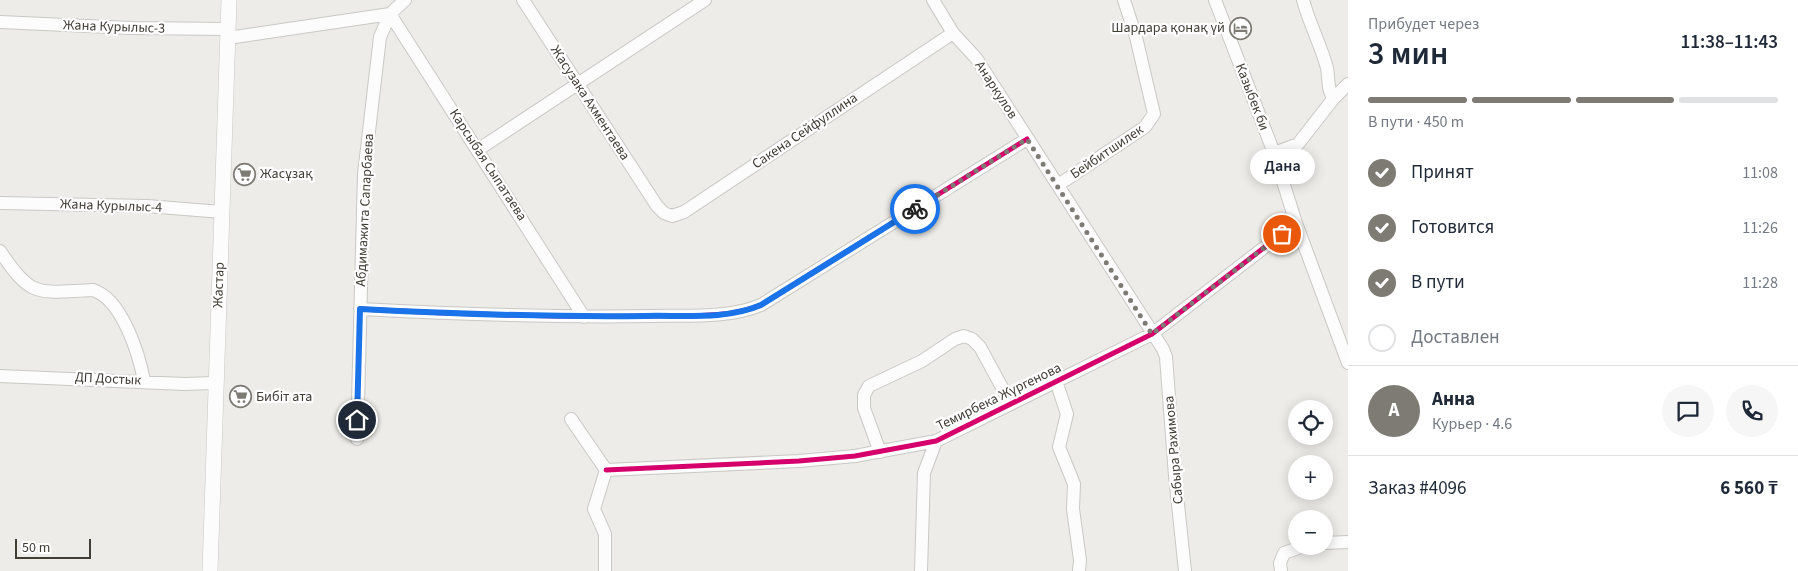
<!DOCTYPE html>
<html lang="ru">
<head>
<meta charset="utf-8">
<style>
	body { margin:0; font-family:"Source Sans 3",sans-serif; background:#f6f6f7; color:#1f2937; height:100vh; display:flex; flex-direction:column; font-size:19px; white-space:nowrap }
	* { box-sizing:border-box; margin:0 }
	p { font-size:16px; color:#747a83 }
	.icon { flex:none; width:28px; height:28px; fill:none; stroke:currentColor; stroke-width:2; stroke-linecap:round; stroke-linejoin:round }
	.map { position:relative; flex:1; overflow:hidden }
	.drawer { display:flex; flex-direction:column; background:#fff; width:450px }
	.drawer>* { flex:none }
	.fabs { position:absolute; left:1288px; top:400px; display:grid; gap:10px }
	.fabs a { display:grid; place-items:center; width:45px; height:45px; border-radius:50%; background:#fff; box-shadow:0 2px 12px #0003; font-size:25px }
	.scale { position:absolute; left:15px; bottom:12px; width:76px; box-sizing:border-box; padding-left:5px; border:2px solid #423d35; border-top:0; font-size:14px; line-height:18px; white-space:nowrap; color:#423d35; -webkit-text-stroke:4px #fff; paint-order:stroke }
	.pin { position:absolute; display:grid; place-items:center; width:42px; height:42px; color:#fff; margin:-21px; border:2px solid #fff; border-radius:50%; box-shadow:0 1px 5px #0007 }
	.courier { position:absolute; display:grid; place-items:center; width:50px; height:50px; margin:-25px; border:4px solid #1a73e8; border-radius:50%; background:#fff; color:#222; box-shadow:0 1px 6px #0007 }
	.bubble { position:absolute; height:35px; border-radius:18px; background:#fff; box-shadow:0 2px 12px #0003; font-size:16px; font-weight:600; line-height:35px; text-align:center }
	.overview em { font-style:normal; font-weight:600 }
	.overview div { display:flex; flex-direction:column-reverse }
	.overview { display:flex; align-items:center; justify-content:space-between; height:85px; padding:0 20px }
	h1 { font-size:32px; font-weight:600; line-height:38px }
	.bar { display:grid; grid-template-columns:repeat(4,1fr); gap:8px 5px; align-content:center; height:60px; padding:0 20px }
	.bar i { height:6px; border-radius:4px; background:#e0e1e3 }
	.bar .active { background:#7e7a74 }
	.bar p { grid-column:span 4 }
	.line { display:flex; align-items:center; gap:12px; padding:0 20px; border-top:1px solid #e0e1e3 }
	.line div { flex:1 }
	.round { display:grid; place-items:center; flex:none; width:52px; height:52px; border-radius:26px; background:#f6f6f7 }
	ol { padding:0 20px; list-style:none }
	li { display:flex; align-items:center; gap:15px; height:55px }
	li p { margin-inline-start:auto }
	li .icon { padding:5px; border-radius:50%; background:#7e7a74; color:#fff; stroke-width:4 }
	li:last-child { color:#747a83 }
	li i { width:28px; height:28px; border:2px solid #e0e1e3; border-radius:50% }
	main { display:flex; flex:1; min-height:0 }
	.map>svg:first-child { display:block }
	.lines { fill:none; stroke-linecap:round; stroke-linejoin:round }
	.minor-casing { stroke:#c9c8c4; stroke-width:14 }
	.tertiary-casing { stroke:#c9c8c4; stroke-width:16 }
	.minor { stroke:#fcfcfc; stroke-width:12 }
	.tertiary { stroke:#fcfcfc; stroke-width:15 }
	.cycleway-casing { stroke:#fff; stroke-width:8 }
	.cycleway { stroke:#d6006c; stroke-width:5 }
	.done { stroke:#7e7a74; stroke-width:5; stroke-dasharray:0 9 }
	.route { stroke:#1a73e8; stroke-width:6 }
	.labels { text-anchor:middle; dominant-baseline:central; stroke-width:4.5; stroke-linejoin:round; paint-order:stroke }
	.street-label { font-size:14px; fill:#423d35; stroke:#fff }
	.poi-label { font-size:14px; fill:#423d35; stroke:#fff; text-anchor:start }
</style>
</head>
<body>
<main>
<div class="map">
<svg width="1348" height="571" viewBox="0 0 1348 571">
	<rect width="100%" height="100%" fill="#edece8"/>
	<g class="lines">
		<defs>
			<path id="minor" d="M523,0L657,206L664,213L672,216L684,212L953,33
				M933,0L953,33L976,58L1163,349L1166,357L1175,476L1185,571
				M1215,0L1274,153L1296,223L1348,363
				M1303,0C1309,23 1321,45 1327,68C1329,78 1327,91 1334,98
				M390,14L584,317
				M0,22L132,28L228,29
				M228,38L390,14
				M479,149L705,0
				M1274,153L1298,144L1334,98L1348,84
				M1058,185L1145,127L1154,114L1136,37L1124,0
				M0,203L147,206L222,212
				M0,251C32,300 39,292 93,290C122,299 139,354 144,381
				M360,309C456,314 552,318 649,316C686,315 727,319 761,305L1027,139
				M0,376L184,384L215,383
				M1056,381L1067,414L1059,447L1074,484L1073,509L1080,560L1079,571
				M571,419L606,470
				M357,439L364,174L380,37L390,14L405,0
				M880,452L864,408V395L869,386L922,361L955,339L964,336L972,339L980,347L1011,404
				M606,470L799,461L855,456L936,441L1152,334L1296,223
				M1324,543L1348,542
				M605,571V534L594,509L606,470
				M921,571L924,473L936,441
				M1281,571L1280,563L1284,553L1304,546"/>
			<path id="tertiary" d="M210,571L229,0"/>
		</defs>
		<use href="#minor" class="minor-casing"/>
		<use href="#tertiary" class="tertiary-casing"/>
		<use href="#minor" class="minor"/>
		<use href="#tertiary" class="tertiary"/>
		<defs>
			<path id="cycleway" d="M360,309C456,314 552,318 649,316C686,315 727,319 761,305L1027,139
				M606,470L799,461L855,456L936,441L1152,334L1296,223"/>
		</defs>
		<use href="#cycleway" class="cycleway-casing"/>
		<use href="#cycleway" class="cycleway"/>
	</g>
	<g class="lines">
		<path class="done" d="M915,209L1027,139L1152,334L1282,234"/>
		<path class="route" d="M357,420L360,309C455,314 550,317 645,316C683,315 726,320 761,305L915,209"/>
	</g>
	<defs>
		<symbol id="hotel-ring" viewBox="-11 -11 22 22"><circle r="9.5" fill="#fff" stroke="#7e7a74" stroke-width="1.5"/><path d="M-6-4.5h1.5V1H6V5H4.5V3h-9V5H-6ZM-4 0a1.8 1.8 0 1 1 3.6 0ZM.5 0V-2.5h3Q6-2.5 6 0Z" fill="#7e7a74"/></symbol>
		<symbol id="supermarket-ring" viewBox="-11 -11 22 22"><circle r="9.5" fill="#fff" stroke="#7e7a74" stroke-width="1.5"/><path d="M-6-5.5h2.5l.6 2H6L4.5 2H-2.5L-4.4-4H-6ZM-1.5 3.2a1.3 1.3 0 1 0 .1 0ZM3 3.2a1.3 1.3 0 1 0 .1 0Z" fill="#7e7a74"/></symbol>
	</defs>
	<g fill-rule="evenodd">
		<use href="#hotel-ring" x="1228" y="16" width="25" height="25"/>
		<use href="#supermarket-ring" x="232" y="162" width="25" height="25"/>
		<use href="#supermarket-ring" x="228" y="384" width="25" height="25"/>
	</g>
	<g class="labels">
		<g class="street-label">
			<text transform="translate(114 27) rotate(2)">Жана Курылыс-3</text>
			<text transform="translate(996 90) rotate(57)">Анаркулов</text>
			<text transform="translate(1252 97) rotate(69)">Казыбек би</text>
			<text transform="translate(590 103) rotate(57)">Жасузака Ахментаева</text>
			<text transform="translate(805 131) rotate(-34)">Сакена Сейфуллина</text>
			<text transform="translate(1107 152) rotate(-34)">Бейбитшилек</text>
			<text transform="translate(488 165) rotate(57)">Карсыбая Сыпатаева</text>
			<text transform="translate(111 206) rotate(2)">Жана Курылыс-4</text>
			<text transform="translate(365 210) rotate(-87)">Абдимажита Сапарбаева</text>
			<text transform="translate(219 285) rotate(-88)">Жастар</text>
			<text transform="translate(108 379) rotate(3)">ДП Достык</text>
			<text transform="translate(999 397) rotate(-26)">Темирбека Жүргенова</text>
			<text transform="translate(1174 450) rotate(-95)">Сабыра Рахимова</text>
		</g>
		<g class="poi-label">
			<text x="1225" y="28" text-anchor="end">Шардара қонақ үй</text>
			<text x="260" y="174">Жасұзақ</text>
			<text x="256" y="397">Бибіт ата</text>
		</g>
	</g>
</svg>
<div class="fabs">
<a><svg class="icon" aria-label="locate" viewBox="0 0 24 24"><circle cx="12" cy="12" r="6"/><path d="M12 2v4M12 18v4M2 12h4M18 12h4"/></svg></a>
<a>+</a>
<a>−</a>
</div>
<div class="scale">50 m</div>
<div class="pin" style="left:1282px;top:234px;background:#ea580c"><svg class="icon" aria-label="bag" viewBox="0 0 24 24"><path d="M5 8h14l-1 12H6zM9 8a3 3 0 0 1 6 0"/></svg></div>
<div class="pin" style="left:357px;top:420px;background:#1f2937"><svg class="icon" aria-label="home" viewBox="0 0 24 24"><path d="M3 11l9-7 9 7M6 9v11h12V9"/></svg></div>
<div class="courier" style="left:915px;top:209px"><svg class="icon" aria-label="bike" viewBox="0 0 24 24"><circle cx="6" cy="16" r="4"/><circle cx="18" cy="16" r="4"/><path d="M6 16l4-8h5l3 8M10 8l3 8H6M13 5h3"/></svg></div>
<div class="bubble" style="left:1250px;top:149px;width:65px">Дана</div>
</div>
<section class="drawer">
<div class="overview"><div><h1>3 мин</h1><p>Прибудет через</p></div><em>11:38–11:43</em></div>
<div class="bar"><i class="active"></i><i class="active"></i><i class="active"></i><i></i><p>В пути · 450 m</p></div>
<ol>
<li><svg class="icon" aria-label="check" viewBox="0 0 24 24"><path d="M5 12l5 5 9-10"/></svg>Принят<p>11:08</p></li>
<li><svg class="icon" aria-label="check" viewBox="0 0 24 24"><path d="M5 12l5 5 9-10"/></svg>Готовится<p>11:26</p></li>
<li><svg class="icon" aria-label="check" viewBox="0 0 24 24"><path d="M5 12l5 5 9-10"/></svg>В пути<p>11:28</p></li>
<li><i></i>Доставлен</li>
</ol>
<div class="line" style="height:90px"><b class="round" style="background:#7e7a74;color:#fff">А</b><div><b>Анна</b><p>Курьер · 4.6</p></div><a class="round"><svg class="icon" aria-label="chat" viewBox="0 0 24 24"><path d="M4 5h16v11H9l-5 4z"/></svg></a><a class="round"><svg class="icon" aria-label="phone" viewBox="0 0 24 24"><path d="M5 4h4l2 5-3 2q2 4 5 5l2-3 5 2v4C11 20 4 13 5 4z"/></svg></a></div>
<div class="line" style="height:65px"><div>Заказ #4096</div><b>6 560 ₸</b></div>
</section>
</main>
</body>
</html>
